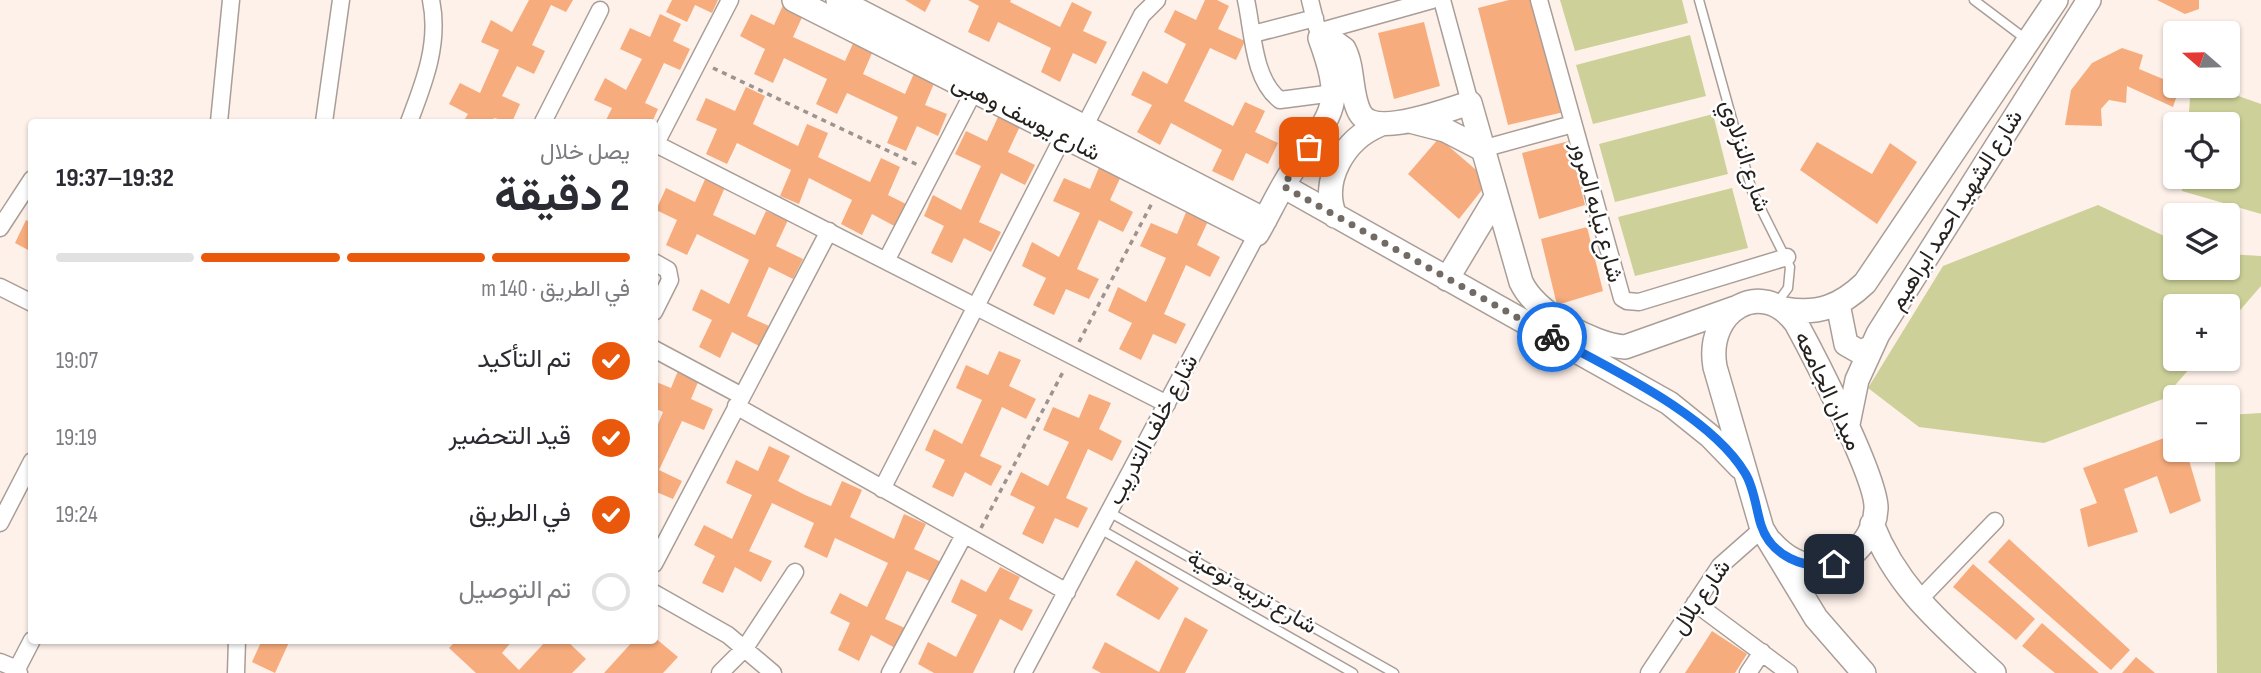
<!DOCTYPE html>
<html lang="ar">
<head>
<meta charset="utf-8">
<style>
	body { margin:0; font-family:"Sofia Sans Condensed",Vazirmatn,sans-serif; background:#f2f2f3; color:#2b2b33; direction:rtl; height:100vh; display:flex; flex-direction:column; font-size:26px; white-space:nowrap }
	* { box-sizing:border-box; margin:0 }
	p { font-size:23px; color:#7c7c81 }
	.icon { flex:none; width:38px; height:38px; fill:none; stroke:currentColor; stroke-width:2; stroke-linecap:round; stroke-linejoin:round }
	.map { position:relative; flex:1; overflow:hidden; direction:ltr }
	.drawer { position:absolute; left:28px; top:119px; width:630px; height:525px; display:flex; flex-direction:column; background:#fff; border-radius:7px; box-shadow:0 2px 5px #0004; direction:rtl }
	.drawer>* { flex:none }
	.needle { width:46px; rotate:290deg }
	.fabs { position:absolute; left:2163px; top:21px; display:grid; gap:14px }
	.fabs a { display:grid; place-items:center; width:77px; height:77px; border-radius:7px; background:#fff; box-shadow:0 2px 5px #0004; font-size:35px }
	.pin { position:absolute; display:grid; place-items:center; width:60px; height:60px; color:#fff; margin:-30px; border-radius:14px; box-shadow:0 4px 10px #0006 }
	.courier { position:absolute; display:grid; place-items:center; width:70px; height:70px; margin:-35px; border:5px solid #1a73e8; border-radius:50%; background:#fff; color:#222; box-shadow:0 2px 9px #0007 }
	.overview em { font-style:normal; font-weight:700 }
	.overview div { display:flex; flex-direction:column-reverse }
	.overview { display:flex; align-items:center; justify-content:space-between; height:119px; padding:0 28px }
	h1 { font-size:46px; font-weight:700; line-height:52px }
	.bar { display:grid; grid-template-columns:repeat(4,1fr); gap:10px 7px; align-content:center; height:84px; padding:0 28px }
	.bar i { height:9px; border-radius:5px; background:#e1e1e2 }
	.bar .active { background:#ea580c }
	.bar p { grid-column:span 4 }
	ol { padding:0 28px; list-style:none }
	li { display:flex; align-items:center; gap:21px; height:77px }
	li p { margin-inline-start:auto }
	li .icon { padding:7px; border-radius:50%; background:#ea580c; color:#fff; stroke-width:4 }
	li:last-child { color:#7c7c81 }
	li i { width:38px; height:38px; border:4px solid #e1e1e2; border-radius:50% }
	.map>svg:first-child { display:block }
	.green { fill:#cdd199 }
	.building { fill:#f7ac7d }
	.lines { fill:none; stroke-linecap:round; stroke-linejoin:round }
	.lane-casing { stroke:#a99e97; stroke-width:11 }
	.street-casing { stroke:#a99e97; stroke-width:19 }
	.secondary-casing { stroke:#a99e97; stroke-width:26 }
	.path { stroke:#9d948f; stroke-width:3.5; stroke-dasharray:5 5; stroke-linecap:butt }
	.lane { stroke:#fff; stroke-width:8 }
	.street { stroke:#fff; stroke-width:16 }
	.secondary { stroke:#fff; stroke-width:23 }
	.done { stroke:#716a65; stroke-width:7; stroke-dasharray:0 12.6 }
	.route { stroke:#1a73e8; stroke-width:9 }
	.labels { text-anchor:middle; dominant-baseline:central; stroke-width:5; stroke-linejoin:round; paint-order:stroke }
	.street-label { font-size:23px; fill:#25211e; stroke:#fff }
</style>
</head>
<body>
<div class="map">
<svg width="2261" height="673" viewBox="0 0 2261 673">
	<rect width="100%" height="100%" fill="#fef1ea"/>
	<path class="green" d="M1560,0H1682L1688,23L1575,51Z
		M1690,35L1706,96L1593,124L1576,65Z
		M2191,86H2210L2261,104V214L2182,191L2183,177H2228V124H2188Z
		M1713,114L1728,174L1615,202L1599,144Z
		M1732,188L1748,248L1635,276L1618,217Z
		M2098,205L2175,241V268H2228V254L2261,256V286L2228,324V306H2175V359H2198L2163,399L2044,443L1919,427L1868,388L1943,266Z
		M2261,413V673H2217L2215,450H2228V415Z"/>
	<path class="building" d="M529,0H573L566,12L551,5L532,45L545,51L534,74L517,66L502,96L520,104L512,122L494,118L492,122H463L468,114L449,104L460,83L480,93L499,50L481,42L491,20L512,32Z
		M672,0H718L712,13L695,5L687,22L666,12Z
		M905,0H931L925,12Z
		M968,0H1011L1010,2L1060,27L1072,2L1092,12L1083,31L1107,42L1096,64L1073,53L1060,82L1041,72L1051,48L998,22L989,42L968,32L979,6Z
		M1205,0H1217L1229,6L1218,29L1245,41L1236,60L1210,48L1184,101L1233,126L1245,102L1265,111L1255,132L1278,143L1268,164L1246,153L1233,181L1212,171L1222,150L1171,123L1160,145L1137,132L1152,105L1131,95L1143,71L1167,84L1186,44L1164,32L1175,10L1196,20Z
		M1509,0H1536L1564,112L1508,125L1478,8Z
		M2157,0H2199V9L2185,14Z
		M784,3L804,13L793,37L845,61L856,37L875,46L863,74L905,94L915,71L935,81L925,105L947,114L938,136L917,126L906,151L887,143L898,117L847,93L837,114L816,104L827,79L784,58L773,83L754,74L765,49L740,36L751,14L774,25Z
		M660,14L681,24L673,41L690,49L680,70L664,63L645,103L658,109L652,122H605L612,108L594,100L605,78L626,90L642,59L620,49L630,28L650,37Z
		M1424,22L1440,86L1394,99L1378,33Z
		M2122,48L2143,55L2139,69L2180,86L2173,107L2127,86L2126,103L2109,100L2101,109L2102,126L2065,125L2071,90L2092,63Z
		M746,87L765,96L753,124L798,146L807,124L828,133L818,157L870,182L881,158L900,167L888,195L908,205L898,228L872,214L862,235L841,224L852,200L809,178L799,204L780,196L791,170L737,143L727,164L706,154L717,129L696,120L706,98L735,111Z
		M998,117L1020,126L1008,152L1035,165L1025,185L1001,173L979,222L1001,232L991,252L964,238L952,263L931,253L944,226L924,216L933,195L961,210L981,166L955,154L966,131L987,141Z
		M1439,138L1489,181L1459,219L1408,174Z
		M1569,141L1585,205L1539,219L1522,153Z
		M1817,142L1872,174L1890,143L1917,162L1877,224L1800,170Z
		M1100,165L1122,174L1110,200L1133,212L1123,232L1099,220L1077,269L1099,279L1089,299L1066,289L1054,315L1033,305L1046,278L1022,266L1032,242L1059,257L1080,213L1053,201L1064,178L1090,189Z
		M706,177L725,187L713,215L755,235L766,211L788,220L776,246L803,259L793,279L769,267L747,316L769,326L759,346L732,332L720,358L699,347L712,320L692,310L701,289L729,304L749,260L697,234L687,255L666,245L677,220L656,210L666,188L695,202Z
		M1187,210L1209,219L1197,245L1220,257L1210,277L1186,265L1164,314L1186,324L1176,344L1153,334L1141,360L1119,349L1132,323L1108,311L1118,287L1146,302L1166,258L1140,246L1151,223L1177,234Z
		M26,220L32,223V252L15,243Z
		M1587,227L1603,291L1557,305L1541,239Z
		M999,351L1021,360L1009,386L1036,399L1026,419L1002,407L980,456L1002,466L991,486L965,472L953,497L932,487L945,460L925,450L934,429L962,444L982,400L956,388L966,365L988,375Z
		M680,366L701,375L691,399L713,409L704,430L682,421L659,470L682,481L673,499L654,491V434L663,412L654,408V381L671,388Z
		M1089,394L1111,403L1099,429L1122,441L1112,461L1088,449L1066,498L1088,508L1078,528L1055,518L1043,544L1022,534L1035,507L1010,495L1021,472L1048,486L1069,442L1043,430L1053,407L1079,418Z
		M2175,434V450H2186L2201,501L2170,514L2157,476L2124,489L2138,532L2088,547L2080,509L2097,503L2083,468Z
		M769,446L790,456L778,481L805,495L831,506L842,481L862,490L850,517L894,539L904,514L926,524L914,549L941,562L932,582L907,571L885,619L907,629L897,649L871,635L859,661L838,650L850,623L830,613L840,593L867,607L888,563L835,538L827,558L804,547L814,523L772,503L749,551L772,561L761,582L735,567L723,593L702,583L715,556L694,545L704,525L732,539L752,495L726,483L736,460L758,471Z
		M2009,539L2130,650L2111,670L1988,562Z
		M1136,560L1179,588L1159,620L1116,595Z
		M1973,564L2035,619L2016,640L1953,587Z
		M1000,567L1020,577L1009,599L1033,610L1022,631L1000,619L973,673H934L918,664L928,642L956,657L977,615L951,602L961,579L986,592Z
		M1185,617L1208,630L1185,673H1101L1092,668L1105,642L1159,672Z
		M2042,623L2099,673H2055L2022,646Z
		M1712,631L1747,654L1735,673H1685Z
		M654,637L678,657L663,673H604L634,640H654Z
		M262,640H290L275,673L252,662Z
		M457,640H513L502,653L519,670L547,640H566L586,659L572,673H476L449,648Z
		M2136,657L2155,673H2122Z"/>
	<g class="lines">
		<defs>
			<path id="lane" d="M1699,0L1752,191L1790,267L1788,288L1776,304
				M1974,0L2027,40
				M1109,512L1394,673
				M1100,529L1353,673"/>
			<path id="street" d="M1246,0C1253,31 1253,80 1280,100L1334,93
				M1310,0L1317,28
				M1442,0L1470,103
				M1539,0L1622,298L1627,301L1639,302L1787,257
				M1318,32L1432,0
				M1253,34L1315,18
				M219,122L231,0
				M324,122L341,0
				M409,122C424,83 440,43 431,0
				M543,122L600,10
				M1080,135L1142,15L1157,0
				M656,144L1167,404
				M654,147L730,0
				M1482,149L1573,124
				M0,228L32,179
				M886,261L974,91
				M654,262L668,270L670,280L654,312
				M0,287L32,303
				M654,349L742,396
				M736,406L1067,592
				M882,489L1063,137
				M0,523L32,461
				M654,564L829,231
				M654,593L728,635L773,673
				M1918,601L1995,521
				M1695,603L1789,673
				M0,662L17,669
				M19,673L17,669L32,640
				M236,673L237,640
				M720,673L745,648L795,572
				M890,673L964,535
				M1023,673L1257,234
				M1649,673L1720,566L1762,529
				M1748,673L1762,652"/>
			<path id="secondary" d="M794,0L1257,234C1270,212 1280,188 1295,167C1333,110 1345,107 1320,38L1333,41L1344,49C1354,68 1350,95 1360,113C1375,139 1448,109 1470,103L1521,282C1535,312 1592,345 1625,347L1735,308
				M838,0L1265,220
				M1410,121L1445,130L1482,149
				M1283,186L1669,403L1710,436L1740,467
				M1335,216C1320,180 1345,139 1379,125
				M1447,279L1495,199
				M1838,304L1846,344L1860,352L1870,348
				M1785,309C1818,315 1841,306 1865,283L2056,0
				M1847,429L1857,380L1878,334L2089,0
				M1872,524C1898,590 1944,626 1994,673
				M1771,542C1787,560 1808,571 1833,564C1856,558 1875,533 1876,509C1878,480 1813,354 1796,323C1762,277 1705,310 1715,367L1762,529L1816,618L1864,673"/>
		</defs>
		<use href="#lane" class="lane-casing"/>
		<use href="#street" class="street-casing"/>
		<use href="#secondary" class="secondary-casing"/>
		<path class="path" d="M713,68L918,165
			M1079,342L1152,203
			M981,528L1064,370"/>
		<use href="#lane" class="lane"/>
		<use href="#street" class="street"/>
		<use href="#secondary" class="secondary"/>
	</g>
	<g class="lines">
		<path class="done" d="M1309,147L1283,186L1552,337"/>
		<path class="route" d="M1552,337C1611,369 1710,415 1745,473C1754,487 1756,509 1761,525C1771,556 1804,570 1834,564"/>
	</g>
	<g class="labels">
		<g class="street-label">
			<text transform="translate(1026 118) rotate(27)">شارع يوسف وهبى</text>
			<text transform="translate(1745 156) rotate(72)">شارع النزلاوي</text>
			<text transform="translate(1956 210) rotate(-58)">شارع الشهيد احمد ابراهيم</text>
			<text transform="translate(1597 212) rotate(75)">شارع نيابه المرور</text>
			<text transform="translate(1828 391) rotate(65)">ميدان الجامعه</text>
			<text transform="translate(1153 430) rotate(-62)">شارع خلف التدريب</text>
			<text transform="translate(1252 592) rotate(30)">شارع تربيه نوعية</text>
			<text transform="translate(1701 597) rotate(-55)">شارع بلال</text>
		</g>
	</g>
</svg>
<div class="fabs">
<a><svg class="needle" viewBox="-14 -14 28 28"><path d="M0-13l5 13h-10z" fill="#e53935"/><path d="M0 13l5-13h-10z" fill="#7c7c81"/></svg></a>
<a><svg class="icon" aria-label="locate" viewBox="0 0 24 24"><circle cx="12" cy="12" r="6"/><path d="M12 2v4M12 18v4M2 12h4M18 12h4"/></svg></a>
<a><svg class="icon" aria-label="layers" viewBox="0 0 24 24"><path d="M12 4l9 5-9 5-9-5zM3 14l9 5 9-5"/></svg></a>
<a>+</a>
<a>−</a>
</div>
<div class="pin" style="left:1309px;top:147px;background:#ea580c"><svg class="icon" aria-label="bag" viewBox="0 0 24 24"><path d="M5 8h14l-1 12H6zM9 8a3 3 0 0 1 6 0"/></svg></div>
<div class="pin" style="left:1834px;top:564px;background:#1f2937"><svg class="icon" aria-label="home" viewBox="0 0 24 24"><path d="M3 11l9-7 9 7M6 9v11h12V9"/></svg></div>
<div class="courier" style="left:1552px;top:337px"><svg class="icon" aria-label="bike" viewBox="0 0 24 24"><circle cx="6" cy="16" r="4"/><circle cx="18" cy="16" r="4"/><path d="M6 16l4-8h5l3 8M10 8l3 8H6M13 5h3"/></svg></div>
<section class="drawer">
<div class="overview"><div><h1>2 دقيقة</h1><p>يصل خلال</p></div><em>19:32–19:37</em></div>
<div class="bar"><i class="active"></i><i class="active"></i><i class="active"></i><i></i><p>في الطريق · 140 m</p></div>
<ol>
<li><svg class="icon" aria-label="check" viewBox="0 0 24 24"><path d="M5 12l5 5 9-10"/></svg>تم التأكيد<p>19:07</p></li>
<li><svg class="icon" aria-label="check" viewBox="0 0 24 24"><path d="M5 12l5 5 9-10"/></svg>قيد التحضير<p>19:19</p></li>
<li><svg class="icon" aria-label="check" viewBox="0 0 24 24"><path d="M5 12l5 5 9-10"/></svg>في الطريق<p>19:24</p></li>
<li><i></i>تم التوصيل</li>
</ol>
</section>
</div>
</body>
</html>
